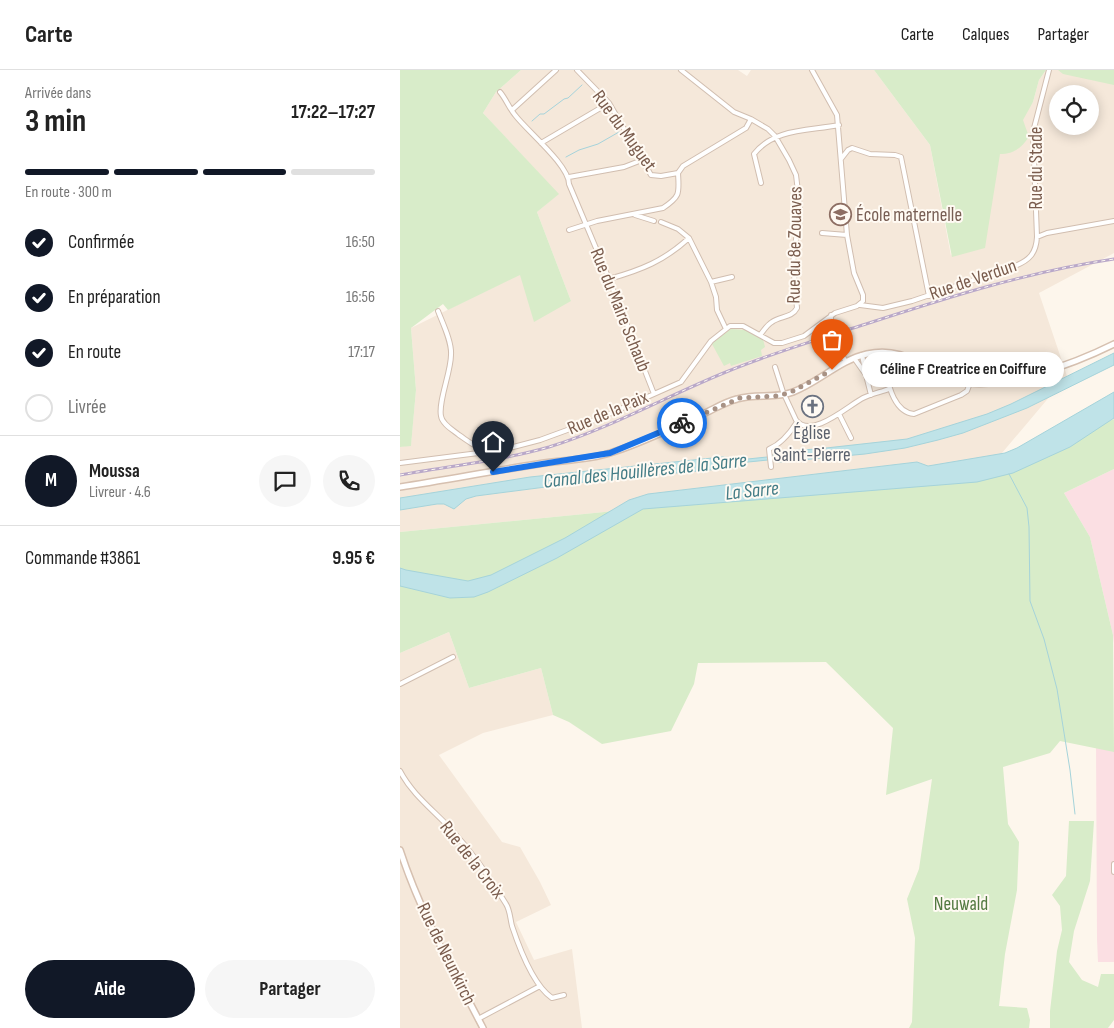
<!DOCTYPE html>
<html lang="fr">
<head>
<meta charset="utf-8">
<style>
	body { margin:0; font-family:"Sofia Sans Condensed",sans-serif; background:#f6f6f6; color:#222; height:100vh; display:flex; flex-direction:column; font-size:19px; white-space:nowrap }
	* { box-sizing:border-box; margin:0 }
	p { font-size:16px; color:#767676 }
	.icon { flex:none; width:28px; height:28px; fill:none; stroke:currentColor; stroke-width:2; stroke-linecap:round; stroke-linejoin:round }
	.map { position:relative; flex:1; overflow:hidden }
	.side { display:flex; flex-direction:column; background:#fff; width:400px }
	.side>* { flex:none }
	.buttons { position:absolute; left:649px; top:15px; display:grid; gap:10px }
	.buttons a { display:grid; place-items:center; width:50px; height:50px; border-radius:50%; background:#fff; box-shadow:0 2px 12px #0003; font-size:25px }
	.pin { position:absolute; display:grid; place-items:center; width:42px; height:42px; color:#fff; margin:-51px -21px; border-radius:50% 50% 50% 0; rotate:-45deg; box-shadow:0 0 5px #0007 }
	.pin .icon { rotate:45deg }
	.courier { position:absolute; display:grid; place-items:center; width:50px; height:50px; margin:-25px; border:4px solid #1a73e8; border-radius:50%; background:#fff; color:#222; box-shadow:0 1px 6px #0007 }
	.bubble { position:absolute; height:35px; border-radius:18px; background:#fff; box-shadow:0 2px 12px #0003; font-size:16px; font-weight:700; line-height:35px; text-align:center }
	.headline em { font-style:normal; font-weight:700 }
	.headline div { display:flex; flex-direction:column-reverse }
	.headline { display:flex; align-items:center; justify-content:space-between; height:85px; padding:0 25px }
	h1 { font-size:32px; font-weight:700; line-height:38px }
	.bar { display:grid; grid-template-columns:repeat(4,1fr); gap:8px 5px; align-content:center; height:60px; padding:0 25px }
	.bar i { height:6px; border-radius:4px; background:#e0e0e0 }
	.bar .on { background:#111827 }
	.bar p { grid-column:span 4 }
	.line { display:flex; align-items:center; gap:12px; padding:0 25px; border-top:1px solid #e0e0e0 }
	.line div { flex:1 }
	.round { display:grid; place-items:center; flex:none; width:52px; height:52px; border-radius:26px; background:#f6f6f6 }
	ol { padding:0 25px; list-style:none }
	li { display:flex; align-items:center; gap:15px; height:55px }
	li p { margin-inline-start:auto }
	li .icon { padding:5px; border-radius:50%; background:#111827; color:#fff; stroke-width:4 }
	li:last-child { color:#767676 }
	li i { width:28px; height:28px; border:2px solid #e0e0e0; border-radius:50% }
	.button { display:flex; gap:10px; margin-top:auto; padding:10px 25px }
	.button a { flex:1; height:58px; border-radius:30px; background:#111827; color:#fff; font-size:20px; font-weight:700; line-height:58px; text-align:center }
	.button a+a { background:#f6f6f6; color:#222 }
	header { display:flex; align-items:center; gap:30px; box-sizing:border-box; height:70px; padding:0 25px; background:#fff; border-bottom:1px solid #e0e0e0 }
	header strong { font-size:24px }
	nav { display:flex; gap:28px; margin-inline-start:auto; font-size:18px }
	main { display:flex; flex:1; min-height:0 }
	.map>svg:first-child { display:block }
	.residential { fill:#f5e8da; fill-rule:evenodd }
	.medical { fill:#fbdfe3 }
	.green { fill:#d8ecc9 }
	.water { fill:#bfe3e8; stroke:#a5d3da }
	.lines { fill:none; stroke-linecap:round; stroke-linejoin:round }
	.stream { stroke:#a5d3da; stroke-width:1 }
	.street-casing { stroke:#d1beb0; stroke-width:6 }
	.secondary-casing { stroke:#d6c0b0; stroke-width:8 }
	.street { stroke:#fff; stroke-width:4 }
	.secondary { stroke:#fff; stroke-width:5 }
	.rail-casing { stroke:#b9a8c9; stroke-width:3 }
	.rail { stroke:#fffaf3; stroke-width:1; stroke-dasharray:4; stroke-linecap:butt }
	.done { stroke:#a89285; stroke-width:5; stroke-dasharray:0 9 }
	.route { stroke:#1a73e8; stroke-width:6 }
	.labels { text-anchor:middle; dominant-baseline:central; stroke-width:4; stroke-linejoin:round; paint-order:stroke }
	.street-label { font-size:19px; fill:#7a5c4d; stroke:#fffaf3 }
	.education-label { font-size:19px; fill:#785e54; stroke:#fffaf3; text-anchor:start }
	.worship-label { font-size:19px; fill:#5b616d; stroke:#fffaf3 }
	.park-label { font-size:19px; fill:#537a41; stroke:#fffaf3 }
	.water-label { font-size:20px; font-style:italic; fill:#437c86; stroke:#fffaf3 }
</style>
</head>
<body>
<header>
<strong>Carte</strong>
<nav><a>Carte</a><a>Calques</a><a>Partager</a></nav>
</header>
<main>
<section class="side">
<div class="headline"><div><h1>3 min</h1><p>Arrivée dans</p></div><em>17:22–17:27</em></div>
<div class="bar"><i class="on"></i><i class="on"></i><i class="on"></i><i></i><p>En route · 300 m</p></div>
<ol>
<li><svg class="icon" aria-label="check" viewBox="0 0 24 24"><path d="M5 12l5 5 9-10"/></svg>Confirmée<p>16:50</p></li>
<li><svg class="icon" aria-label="check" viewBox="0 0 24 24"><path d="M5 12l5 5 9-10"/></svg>En préparation<p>16:56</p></li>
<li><svg class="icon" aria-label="check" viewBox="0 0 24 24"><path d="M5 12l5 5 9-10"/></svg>En route<p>17:17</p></li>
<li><i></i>Livrée</li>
</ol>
<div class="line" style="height:90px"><b class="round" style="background:#111827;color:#fff">M</b><div><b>Moussa</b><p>Livreur · 4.6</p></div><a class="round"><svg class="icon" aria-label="chat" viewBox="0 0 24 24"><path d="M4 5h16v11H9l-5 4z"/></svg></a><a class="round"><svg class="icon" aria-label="phone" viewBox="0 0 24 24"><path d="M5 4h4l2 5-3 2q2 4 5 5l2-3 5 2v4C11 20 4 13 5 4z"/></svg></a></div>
<div class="line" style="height:65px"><div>Commande #3861</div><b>9.95 €</b></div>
<div class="button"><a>Aide</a><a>Partager</a></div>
</section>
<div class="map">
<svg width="714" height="958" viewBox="0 0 714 958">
	<rect width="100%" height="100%" fill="#fdf6ec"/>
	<path class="residential" d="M121,0H338L347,6L351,0H474L530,75L551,186L602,75L633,32L639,10L646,0H714V183L639,223L667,306L580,409L296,433L0,462V377L11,375L16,320L11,258L120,204L171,231L137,142L158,124L83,43L96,22ZM658,24H690V56H658Z
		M49,562L69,618L141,598L153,645L83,663L39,685L102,772L120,777L140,812L151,835L116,852L134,890L172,879L182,958H0V583Z"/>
	<path class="medical" d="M714,399V573L713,565L690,467L664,423Z
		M696,673L714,681V892H698L697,869Z"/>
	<path class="green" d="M0,0H121L96,22L83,43L159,124L137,142L171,231L134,252L120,205L48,240L43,234L11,258L16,320L11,376L0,377Z
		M474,0H646L639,10L633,32L623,50L629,67C621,78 614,84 600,84L585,178L552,187L530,75Z
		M658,0H714V15L663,4Z
		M331,259L347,260L363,269L365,277L361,280L362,286L331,296L330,293L324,296L312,274L313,272Z
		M714,349V399L664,423L690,467L713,565L714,682L660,671L650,683L603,697L608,754L619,772L617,820L605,884L599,936L627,938L630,950L629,958H509L512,952L515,868L507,829L519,799L532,709L486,725L493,658L426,592L298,593L294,614L271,661L202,674L169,652L153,645L141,598L69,618L49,562L0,583V462L296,433L580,409Z
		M669,751H694L690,811L674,861L669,892L682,910L698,917L701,904H714V950L708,958H650V941L657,881L662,860L660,836L652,825L666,806Z"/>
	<path class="water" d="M714,283V295L627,338L563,363L538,370L505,378L465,384L379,392L368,390L319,395L320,399L200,410L76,426L66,429L54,439L44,434H37L0,440V428L130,407L322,387L337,388L338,390L367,387L385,381L417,379L507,369L587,344L611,334Z
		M714,322V348L670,377L613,403L577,412L243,439L157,488L88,522L74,527L50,528L0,516V498L6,500L68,511L91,505L165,468L229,430L248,424L517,392L528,396L605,383L617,378Z"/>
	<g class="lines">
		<path class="stream" d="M132,51L140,44H144L164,29L168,28L182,15
			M166,87L179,80L198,74L219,62
			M609,404L627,438L629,457L630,531L644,569L657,619L670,700L675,744"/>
		<defs>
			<path id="street" d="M177,0L209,33L251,105L261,106L278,103
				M281,0L334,42L351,49L368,59L375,66L389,90L396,105L400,138L393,193L397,238C392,248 380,246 372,252C367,255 364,260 360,265
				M412,0L437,45L447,165L454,203L463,225V231
				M100,22C106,29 109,38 115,45C127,61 169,95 169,114L209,209L254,324
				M112,40L156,0
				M141,73L209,33
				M441,89L448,80L452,78L470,84L495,85L501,87L529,226
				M278,103L283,96L346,58L351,49
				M169,107L224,97L242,90
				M361,113L354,84C374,58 409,61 439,55
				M235,145L254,151
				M261,152L278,159L289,168L311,212L316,227L317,240L326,259
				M169,160L197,151L263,138C281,126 279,123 278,103
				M422,163L447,165
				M637,167L647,163L714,151
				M209,209C241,200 264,191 289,168
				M311,212L332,207
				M460,235L483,238L512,231L615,196C630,190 636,183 637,167L633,62L649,0
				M38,241C43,254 52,272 51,285C51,302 38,332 41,346C42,354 53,360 59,365C68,371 76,378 86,380
				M431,245C430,261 438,278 446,292
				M480,282C487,301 489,342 514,344L561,325L567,321L570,313
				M454,288L466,305L462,285
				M375,297L383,322L396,350C411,370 449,335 463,328C471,324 481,322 489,319
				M466,305L471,325
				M439,344L451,368
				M0,393L102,380L140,370L200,348L281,312L311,271L330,256H343L374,273H382L404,266L435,243L457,236L463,231
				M371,397L369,379C381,374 390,363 397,352
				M0,614L53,587
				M0,701C12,724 32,739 50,758C71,781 90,807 106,834C110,840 110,848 112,856C119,877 133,915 152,928L164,925
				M714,794V802
				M78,949L140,916"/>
			<path id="secondary" d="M0,417C46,410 92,401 138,394C164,390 191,390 216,381C246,371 274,357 303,344C314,339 325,332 337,329C355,323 375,329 393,322C419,312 440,290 467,284C505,275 525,301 559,311C600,322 676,293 714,274
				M0,780C20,842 53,900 83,958"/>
		</defs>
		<use href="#street" class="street-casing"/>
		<use href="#secondary" class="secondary-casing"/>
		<use href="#street" class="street"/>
		<use href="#secondary" class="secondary"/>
		<defs>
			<path id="rail" d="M0,405C49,396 100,391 149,377C210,358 267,326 326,302C372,283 419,269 466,254C549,227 627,202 714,189"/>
		</defs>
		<use href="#rail" class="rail-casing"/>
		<use href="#rail" class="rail"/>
	</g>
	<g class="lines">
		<path class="done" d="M282,353L340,328L378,326L391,322L432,300"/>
		<path class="route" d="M93,402L210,383L282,353"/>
	</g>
	<defs>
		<symbol id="school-ring" viewBox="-11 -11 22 22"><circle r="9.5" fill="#fffaf3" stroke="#8d6e63" stroke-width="1.5"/><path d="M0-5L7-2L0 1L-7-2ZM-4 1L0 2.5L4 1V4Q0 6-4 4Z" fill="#8d6e63"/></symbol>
		<symbol id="church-ring" viewBox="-11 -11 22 22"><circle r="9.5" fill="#fffaf3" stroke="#6b7280" stroke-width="1.5"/><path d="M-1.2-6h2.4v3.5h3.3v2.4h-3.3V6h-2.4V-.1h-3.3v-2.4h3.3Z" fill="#6b7280"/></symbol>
	</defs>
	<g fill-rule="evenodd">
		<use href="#school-ring" x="428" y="132" width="25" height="25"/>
		<use href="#church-ring" x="400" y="324" width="25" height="25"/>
	</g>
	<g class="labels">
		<g class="street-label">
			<text transform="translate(224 61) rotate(54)">Rue du Muguet</text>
			<text transform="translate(636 98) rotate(-90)">Rue du Stade</text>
			<text transform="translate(395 175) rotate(-89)">Rue du 8e Zouaves</text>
			<text transform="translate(573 210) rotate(-19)">Rue de Verdun</text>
			<text transform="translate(220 240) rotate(68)">Rue du Maire Schaub</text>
			<text transform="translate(208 343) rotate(-23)">Rue de la Paix</text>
			<text transform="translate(72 790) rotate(52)">Rue de la Croix</text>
			<text transform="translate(46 884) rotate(64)">Rue de Neunkirch</text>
		</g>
		<g class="education-label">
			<text x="456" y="145">École maternelle</text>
		</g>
		<g class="worship-label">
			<text x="412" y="363">Église<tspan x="412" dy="22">Saint-Pierre</tspan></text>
		</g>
		<g class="park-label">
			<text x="561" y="834">Neuwald</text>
		</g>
		<g class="water-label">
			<text transform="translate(245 401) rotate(-6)">Canal des Houillères de la Sarre</text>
			<text transform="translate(352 421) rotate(-6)">La Sarre</text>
		</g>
	</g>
</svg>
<div class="buttons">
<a><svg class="icon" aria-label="locate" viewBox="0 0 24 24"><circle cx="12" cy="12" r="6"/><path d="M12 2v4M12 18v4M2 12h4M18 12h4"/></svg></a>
</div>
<div class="pin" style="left:432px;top:300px;background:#ea580c"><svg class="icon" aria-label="bag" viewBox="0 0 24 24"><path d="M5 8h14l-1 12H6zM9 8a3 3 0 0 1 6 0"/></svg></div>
<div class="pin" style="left:93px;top:402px;background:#1f2937"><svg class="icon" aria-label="home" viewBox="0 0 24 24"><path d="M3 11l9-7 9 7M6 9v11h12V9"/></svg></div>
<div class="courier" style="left:282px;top:353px"><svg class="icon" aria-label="bike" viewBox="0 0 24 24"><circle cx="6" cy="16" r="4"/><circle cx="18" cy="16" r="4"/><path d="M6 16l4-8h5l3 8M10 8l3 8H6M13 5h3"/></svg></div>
<div class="bubble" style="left:462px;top:282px;width:202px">Céline F Creatrice en Coiffure</div>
</div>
</main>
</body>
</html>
